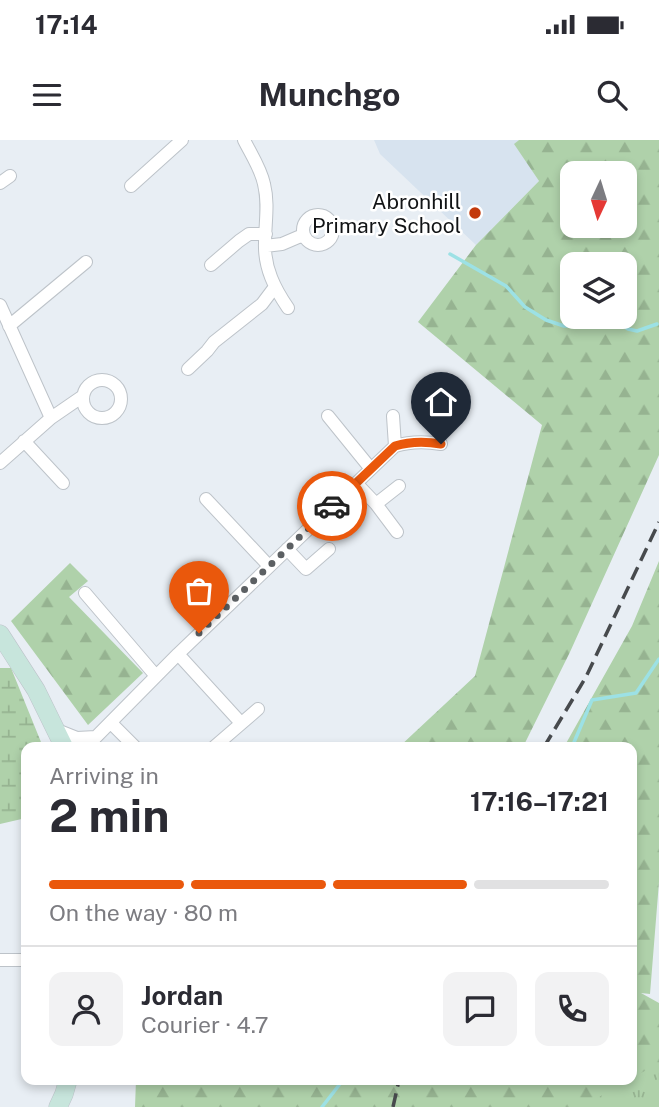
<!DOCTYPE html>
<html lang="en">
<head>
<meta charset="utf-8">
<style>
	body { margin:0; font-family:"Public Sans",sans-serif; background:#f2f2f3; color:#2b2b33; height:100vh; display:flex; flex-direction:column; font-size:26px; white-space:nowrap }
	* { box-sizing:border-box; margin:0 }
	p { font-size:23px; color:#7c7c81 }
	.icon { flex:none; width:38px; height:38px; fill:none; stroke:currentColor; stroke-width:2; stroke-linecap:round; stroke-linejoin:round }
	.map { position:relative; flex:1; overflow:hidden }
	.panel { position:absolute; left:21px; top:602px; width:616px; height:343px; display:flex; flex-direction:column; background:#fff; border-radius:14px; box-shadow:0 4px 10px #0003 }
	.panel>* { flex:none }
	.needle { width:46px; rotate:184deg }
	.fabs { position:absolute; left:560px; top:21px; display:grid; gap:14px }
	.fabs a { display:grid; place-items:center; width:77px; height:77px; border-radius:14px; background:#fff; box-shadow:0 4px 10px #0003; font-size:35px }
	.pin { position:absolute; display:grid; place-items:center; width:60px; height:60px; color:#fff; margin:-72px -30px; border-radius:50% 50% 50% 0; rotate:-45deg; box-shadow:0 0 7px #0007 }
	.pin .icon { rotate:45deg }
	.courier { position:absolute; display:grid; place-items:center; width:70px; height:70px; margin:-35px; border:5px solid #ea580c; border-radius:50%; background:#fff; color:#222; box-shadow:0 2px 9px #0007 }
	.overview em { font-style:normal; font-weight:700 }
	.overview div { display:flex; flex-direction:column-reverse }
	.overview { display:flex; align-items:center; justify-content:space-between; height:119px; padding:0 28px }
	h1 { font-size:46px; font-weight:700; line-height:52px }
	.bar { display:grid; grid-template-columns:repeat(4,1fr); gap:10px 7px; align-content:center; height:84px; padding:0 28px }
	.bar i { height:9px; border-radius:5px; background:#e1e1e2 }
	.bar .active { background:#ea580c }
	.bar p { grid-column:span 4 }
	.line { display:flex; align-items:center; gap:18px; padding:0 28px; border-top:2px solid #e1e1e2 }
	.line div { flex:1 }
	.round { display:grid; place-items:center; flex:none; width:74px; height:74px; border-radius:14px; background:#f2f2f3 }
	.status { display:flex; justify-content:space-between; align-items:center; height:49px; padding:0 35px; background:#fff; direction:ltr }
	.status svg { height:19px; fill:currentColor }
	header { display:flex; justify-content:space-between; align-items:center; height:91px; padding:0 28px; background:#fff; font-size:32px; font-weight:700 }
	.map>svg:first-child { display:block }
	.built { fill:#d7e3ef }
	.forest { fill:url(#forest-firs); fill-rule:evenodd }
	.wetland { fill:url(#wetland-marsh) }
	.park { fill:url(#park-tufts) }
	.lines { fill:none; stroke-linecap:round; stroke-linejoin:round }
	.stream { stroke:#9ce1e5; stroke-width:3.5 }
	.street-casing { stroke:#bdc3c9; stroke-width:14 }
	.secondary-casing { stroke:#bdc3c9; stroke-width:19 }
	.street { stroke:#fff; stroke-width:12 }
	.secondary { stroke:#c7e5dc; stroke-width:18 }
	.rail { stroke:#474a4d; stroke-width:3.5; stroke-dasharray:14 7; stroke-linecap:butt }
	.done { stroke:#5c6063; stroke-width:7; stroke-dasharray:0 12.6 }
	.route { stroke:#ea580c; stroke-width:9 }
	.poi-dot { fill:#c33a0c; stroke:#fff; stroke-width:2.5 }
	.labels { text-anchor:middle; dominant-baseline:central; stroke-width:5; stroke-linejoin:round; paint-order:stroke }
	.poi-label { font-size:21px; fill:#111315; stroke:#fff; text-anchor:end }
</style>
</head>
<body>
<div class="status"><b>17:14</b><svg viewBox="0 0 49 12"><path d="M0 12V9h3v3zM5 12V6h3v6zM10 12V3h3v9zM15 12V0h3v12zM26 1h20v11H26zM47 4h2v5h-2z"/></svg></div>
<header><svg class="icon" aria-label="menu" viewBox="0 0 24 24"><path d="M4 6h16M4 12h16M4 18h16"/></svg>Munchgo<svg class="icon" aria-label="search" viewBox="0 0 24 24"><circle cx="10" cy="10" r="6"/><path d="M15 15l6 6"/></svg></header>
<div class="map">
<svg width="659" height="967" viewBox="0 0 659 967">
	<defs>
		<pattern id="forest-firs" width="22" height="20" patternUnits="userSpaceOnUse" patternTransform="scale(1.75)"><rect width="22" height="20" fill="#afd1aa"/><path d="M5 1l3.5 6h-7zM16 11l3.5 6h-7z" fill="#96b391"/></pattern>
		<pattern id="wetland-marsh" width="20" height="14" patternUnits="userSpaceOnUse" patternTransform="scale(1.75)"><rect width="20" height="14" fill="#afd1aa"/><path d="M1 5h8M5 5V1M11 12h8M15 12V8" fill="none" stroke="#96b391"/></pattern>
		<pattern id="park-tufts" width="24" height="20" patternUnits="userSpaceOnUse" patternTransform="scale(1.75)"><rect width="24" height="20" fill="#afd1aa"/><path d="M3 7l-1-3M5 7V3M7 7l1-3M15 17l-1-3M17 17v-4M19 17l1-3" fill="none" stroke="#96b391"/></pattern>
	</defs>
	<rect width="100%" height="100%" fill="#e8eef4"/>
	<path class="built" d="M374,0H519L515,4L539,41L476,105L380,14Z"/>
	<path class="forest" d="M519,0H659V315L570,512L523,607H399L475,536L542,285L418,182L476,105L539,41L514,4ZM625,33V86H572V33ZM625,124V177H572V124Z
		M659,421V742L650,854L641,853L659,863V967H135L136,940H632V607H564L632,486Z
		M70,423L88,441L69,457L143,533L88,585L11,481Z"/>
	<path class="wetland" d="M0,528H11L43,607H26V678L0,684Z"/>
	<path class="park" d="M659,923V967H582L628,940H632V938Z"/>
	<g class="lines">
		<path class="stream" d="M450,114L506,146L525,167L546,180L564,186H579L598,177
			M599,177L617,181L628,189L637,191L657,184
			M572,607L592,560L636,553L659,519
			M322,967L343,940"/>
		<defs>
			<path id="street" d="M244,0C251,14 261,29 264,44C269,64 265,83 265,103C264,128 275,149 288,168
				M0,43L10,36
				M131,46L182,0
				M303 90a15 15 0 1 1 30 0a15 15 0 1 1-30 0Z
				M265,106L282,104L303,95
				M211,125L239,101L249,94H266
				M0,165L51,278
				M9,186L86,122
				M188,229L207,211L214,202L262,164L274,148
				M83 259a19 19 0 1 1 38 0a19 19 0 1 1-38 0Z
				M328,276L371,329
				M393,276L395,306
				M24,301L63,343
				M0,323L51,278L83,256
				M356,343L376,364L399,346
				M206,359L269,426
				M376,364L397,392
				M287,409L306,429L329,409
				M85,453L156,536
				M178,514L241,583
				M111,583L135,607
				M57,590L77,598L96,597
				M88,607L94,599L178,514L395,306C411,301 424,301 441,304
				M214,607L258,569
				M0,820H26"/>
			<path id="secondary" d="M0,494L36,550L64,607
				M58,967L64,954L68,940"/>
		</defs>
		<use href="#street" class="street-casing"/>
		<use href="#secondary" class="secondary-casing"/>
		<use href="#street" class="street"/>
		<use href="#secondary" class="secondary"/>
		<path class="rail" d="M544,607L586,537L659,382
			M393,967L399,940"/>
	</g>
	<g class="lines">
		<path class="done" d="M199,493L332,366"/>
		<path class="route" d="M332,366L395,306C411,301 424,301 441,304"/>
	</g>
	<circle class="poi-dot" cx="475" cy="73" r="7"/>
	<g class="labels">
		<g class="poi-label">
			<text x="461" y="61">Abronhill<tspan x="461" dy="24">Primary School</tspan></text>
		</g>
	</g>
</svg>
<div class="fabs">
<a><svg class="needle" viewBox="-14 -14 28 28"><path d="M0-13l5 13h-10z" fill="#e53935"/><path d="M0 13l5-13h-10z" fill="#7c7c81"/></svg></a>
<a><svg class="icon" aria-label="layers" viewBox="0 0 24 24"><path d="M12 4l9 5-9 5-9-5zM3 14l9 5 9-5"/></svg></a>
</div>
<div class="pin" style="left:199px;top:493px;background:#ea580c"><svg class="icon" aria-label="bag" viewBox="0 0 24 24"><path d="M5 8h14l-1 12H6zM9 8a3 3 0 0 1 6 0"/></svg></div>
<div class="pin" style="left:441px;top:304px;background:#1f2937"><svg class="icon" aria-label="home" viewBox="0 0 24 24"><path d="M3 11l9-7 9 7M6 9v11h12V9"/></svg></div>
<div class="courier" style="left:332px;top:366px"><svg class="icon" aria-label="car" viewBox="0 0 24 24"><path d="M5 17H2v-5l4-1 3-4h7l3 4 3 1v5h-3M9 17h6M6 11h13"/><circle cx="7" cy="17" r="2"/><circle cx="17" cy="17" r="2"/></svg></div>
<section class="panel">
<div class="overview"><div><h1>2 min</h1><p>Arriving in</p></div><em>17:16–17:21</em></div>
<div class="bar"><i class="active"></i><i class="active"></i><i class="active"></i><i></i><p>On the way · 80 m</p></div>
<div class="line" style="height:126px"><a class="round"><svg class="icon" aria-label="person" viewBox="0 0 24 24"><circle cx="12" cy="8" r="4"/><path d="M4 21q1-7 8-7t8 7"/></svg></a><div><b>Jordan</b><p>Courier · 4.7</p></div><a class="round"><svg class="icon" aria-label="chat" viewBox="0 0 24 24"><path d="M4 5h16v11H9l-5 4z"/></svg></a><a class="round"><svg class="icon" aria-label="phone" viewBox="0 0 24 24"><path d="M5 4h4l2 5-3 2q2 4 5 5l2-3 5 2v4C11 20 4 13 5 4z"/></svg></a></div>
</section>
</div>
</body>
</html>
